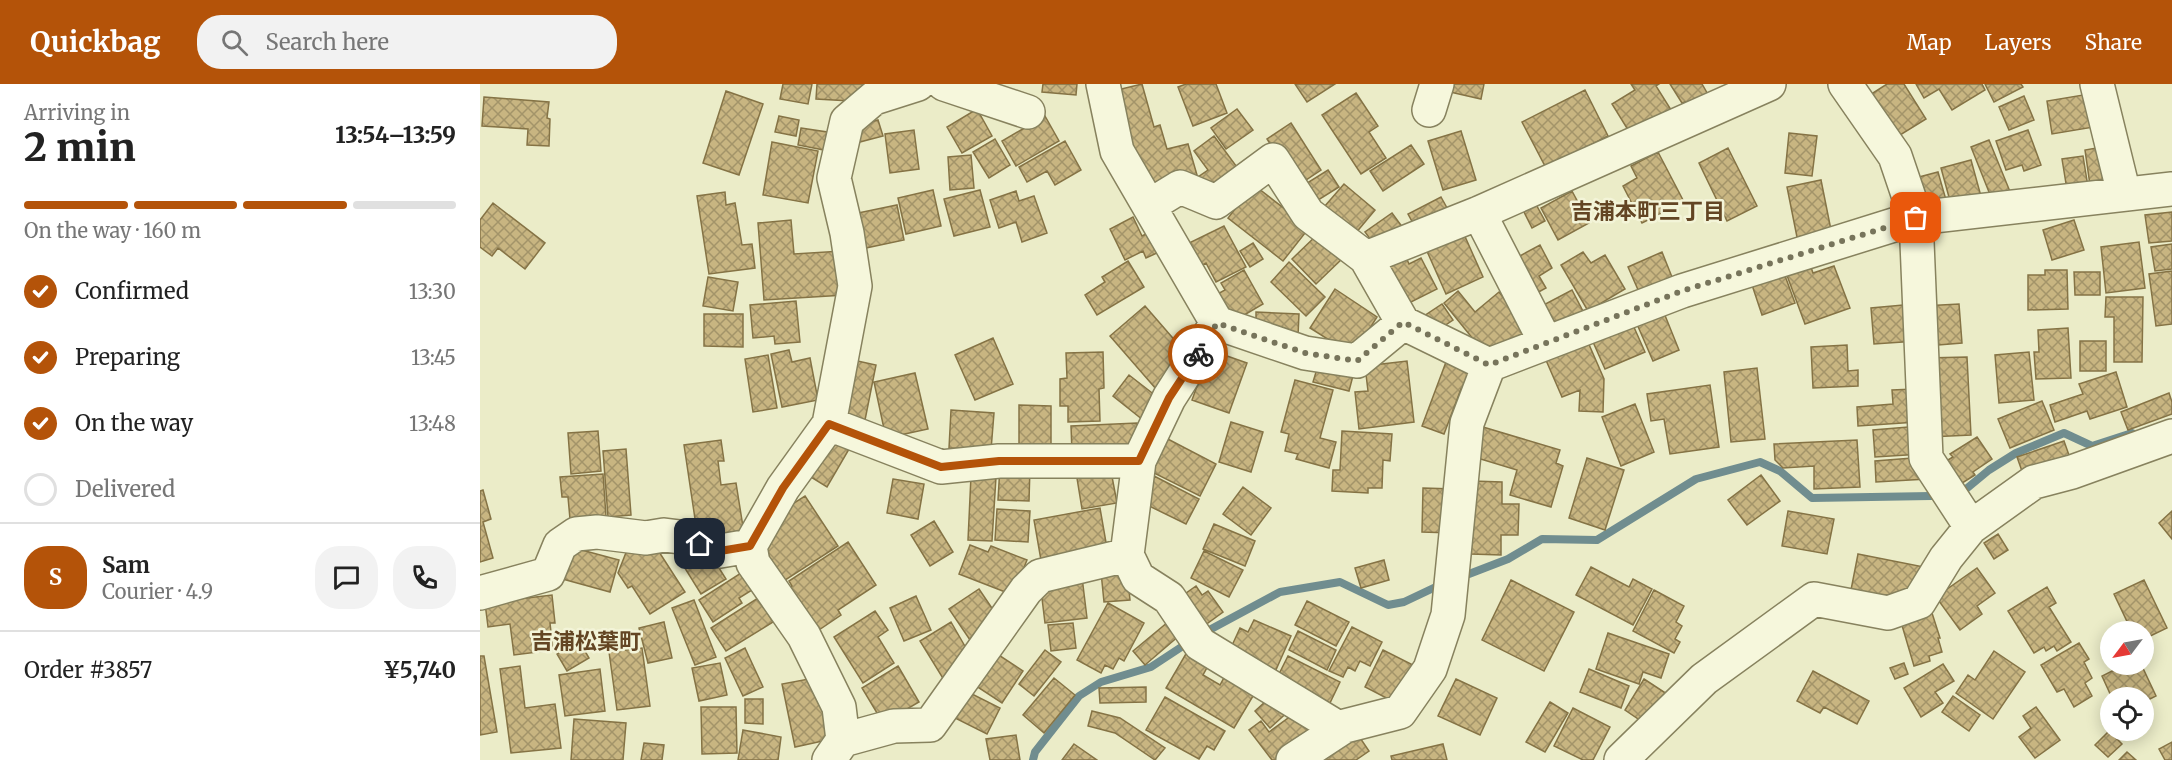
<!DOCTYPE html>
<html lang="en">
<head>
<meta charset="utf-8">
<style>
	body { margin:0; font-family:Merriweather,"Noto Sans JP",serif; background:#f2f2f2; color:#222; height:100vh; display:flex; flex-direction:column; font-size:22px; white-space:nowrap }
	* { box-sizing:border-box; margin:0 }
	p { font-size:20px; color:#767676 }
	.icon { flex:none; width:33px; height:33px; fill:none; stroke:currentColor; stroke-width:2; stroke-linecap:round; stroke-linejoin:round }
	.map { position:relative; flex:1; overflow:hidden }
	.side { display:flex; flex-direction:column; background:#fff; width:480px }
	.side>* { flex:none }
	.needle { width:39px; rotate:238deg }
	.controls { position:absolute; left:1620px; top:537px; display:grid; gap:12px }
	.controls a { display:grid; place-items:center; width:54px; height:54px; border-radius:50%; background:#fff; box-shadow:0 3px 15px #0003; font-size:30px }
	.pin { position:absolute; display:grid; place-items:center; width:51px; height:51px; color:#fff; margin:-26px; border-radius:12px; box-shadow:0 3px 9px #0006 }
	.courier { position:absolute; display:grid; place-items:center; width:60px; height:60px; margin:-30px; border:4px solid #b45309; border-radius:50%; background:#fff; color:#222; box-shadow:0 2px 8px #0007 }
	.head em { font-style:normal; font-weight:800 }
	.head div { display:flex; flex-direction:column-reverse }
	.head { display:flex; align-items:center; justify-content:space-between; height:102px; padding:0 24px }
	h1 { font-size:39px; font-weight:800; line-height:45px }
	.bar { display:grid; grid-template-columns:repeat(4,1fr); gap:9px 6px; align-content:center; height:72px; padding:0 24px }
	.bar i { height:8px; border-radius:4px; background:#e0e0e0 }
	.bar .on { background:#b45309 }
	.bar p { grid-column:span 4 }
	.line { display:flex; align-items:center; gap:15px; padding:0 24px; border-top:2px solid #e0e0e0 }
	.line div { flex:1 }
	.round { display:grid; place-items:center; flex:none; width:63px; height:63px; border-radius:24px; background:#f2f2f2 }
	ol { padding:0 24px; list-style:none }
	li { display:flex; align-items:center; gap:18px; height:66px }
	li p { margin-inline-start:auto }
	li .icon { padding:6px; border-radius:50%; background:#b45309; color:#fff; stroke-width:4 }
	li:last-child { color:#767676 }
	li i { width:33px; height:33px; border:3px solid #e0e0e0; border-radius:50% }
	header { display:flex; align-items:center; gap:36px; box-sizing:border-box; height:84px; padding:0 30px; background:#b45309; color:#fff }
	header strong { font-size:28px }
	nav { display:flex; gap:33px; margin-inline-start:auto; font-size:21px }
	.search { width:420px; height:54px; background:#f2f2f2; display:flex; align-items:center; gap:15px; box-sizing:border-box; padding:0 21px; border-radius:24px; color:#767676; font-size:22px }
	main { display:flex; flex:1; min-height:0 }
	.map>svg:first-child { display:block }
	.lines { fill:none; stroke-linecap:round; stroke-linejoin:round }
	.stream { stroke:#708d8f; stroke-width:8 }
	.building { fill:url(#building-cross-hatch); stroke:#857345; stroke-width:1.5 }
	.minor-casing { stroke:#87825e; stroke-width:36 }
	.minor { stroke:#f6f7dc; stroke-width:33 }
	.done { stroke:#77745b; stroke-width:6; stroke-dasharray:0 10.8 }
	.route { stroke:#b45309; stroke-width:8 }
	.labels { text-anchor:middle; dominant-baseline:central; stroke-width:5; stroke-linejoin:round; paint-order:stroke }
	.neighbourhood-label { font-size:22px; font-weight:bold; fill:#634523; stroke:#f3f4d8 }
</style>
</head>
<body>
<header>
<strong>Quickbag</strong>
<div class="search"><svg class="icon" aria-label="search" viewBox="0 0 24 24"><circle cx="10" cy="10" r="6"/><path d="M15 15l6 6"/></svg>Search here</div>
<nav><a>Map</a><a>Layers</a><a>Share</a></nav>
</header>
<main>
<section class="side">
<div class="head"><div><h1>2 min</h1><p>Arriving in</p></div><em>13:54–13:59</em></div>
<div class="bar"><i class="on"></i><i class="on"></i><i class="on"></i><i></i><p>On the way · 160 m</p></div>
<ol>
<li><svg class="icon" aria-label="check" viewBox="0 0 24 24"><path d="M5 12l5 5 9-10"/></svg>Confirmed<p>13:30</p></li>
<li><svg class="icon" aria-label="check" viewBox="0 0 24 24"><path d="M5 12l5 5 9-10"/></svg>Preparing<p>13:45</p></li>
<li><svg class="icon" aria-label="check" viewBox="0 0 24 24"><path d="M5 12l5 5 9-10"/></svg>On the way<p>13:48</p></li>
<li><i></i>Delivered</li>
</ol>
<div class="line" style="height:108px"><b class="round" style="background:#b45309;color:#fff">S</b><div><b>Sam</b><p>Courier · 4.9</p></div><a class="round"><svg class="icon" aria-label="chat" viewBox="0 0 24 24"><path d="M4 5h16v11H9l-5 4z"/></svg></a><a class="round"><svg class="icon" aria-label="phone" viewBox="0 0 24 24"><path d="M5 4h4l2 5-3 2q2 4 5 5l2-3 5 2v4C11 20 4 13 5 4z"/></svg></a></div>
<div class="line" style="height:78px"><div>Order #3857</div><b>¥5,740</b></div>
</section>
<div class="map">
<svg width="1692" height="676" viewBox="0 0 1692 676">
	<defs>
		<pattern id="building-cross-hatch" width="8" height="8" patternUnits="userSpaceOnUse" patternTransform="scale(1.5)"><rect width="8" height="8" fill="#c8b581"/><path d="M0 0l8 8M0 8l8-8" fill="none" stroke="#a39469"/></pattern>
	</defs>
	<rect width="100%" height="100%" fill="#ebecc8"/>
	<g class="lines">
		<path class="stream" d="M1480,410L1509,386L1536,369L1584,349L1612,362L1652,349
			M989,490L1028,475L1062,455L1117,456L1216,395L1280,378L1300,387L1332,414L1451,412
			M720,551L800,508L860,498L908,521L924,518L962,500
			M553,676L555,668L599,612L621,598L671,583L709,558"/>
	</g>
	<path class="building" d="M303,0H332L328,20L300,15Z
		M337,0H384L383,14L371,17L336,15Z
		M563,0H597L596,11L562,8Z
		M662,0L674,43L680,41L687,65L708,60L717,91L689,99L673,111L629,8Z
		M706,0H736L747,29L713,42L698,3Z
		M815,0H855L827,18Z
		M962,0H1004L1001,15L961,6Z
		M1151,0H1179L1176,2L1193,29L1153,54L1132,20L1155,6Z
		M1190,0H1222L1230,14L1211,26L1205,18L1202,19Z
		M1407,0H1424L1446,35L1412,56L1385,14Z
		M1436,0H1502L1505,6L1472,26L1459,5L1444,14Z
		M1505,0H1541L1543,3L1514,18Z
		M1105,6L1128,52L1066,84L1042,38Z
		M246,7L283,20L259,91L223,79Z
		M876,9L898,42L889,48L906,74L881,90L842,31Z
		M1615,9L1620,42L1572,50L1567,17Z
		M1544,12L1554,36L1529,46L1519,23Z
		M4,13L69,18L67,34L70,35L69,62L47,61L48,45L2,42Z
		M497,25L512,52L482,69L467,43Z
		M757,25L773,46L746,65L731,44Z
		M299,32L319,36L316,52L295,48Z
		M565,32L579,57L536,82L522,57Z
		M398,36L403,52L376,59L372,43Z
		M811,39L841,86L817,102L787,55Z
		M321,44L347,48L344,66L318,61Z
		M434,46L439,85L410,89L405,50Z
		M1548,46L1561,81L1544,87L1542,81L1526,86L1516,57Z
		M981,47L996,96L963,106L948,57Z
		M1309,49L1337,52L1332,92L1305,89Z
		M734,52L765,94L735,116L718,93L728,86L714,67Z
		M515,55L530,81L509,94L493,68Z
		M1509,56L1531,110L1513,118L1491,63Z
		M585,57L601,86L575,101L567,87L547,98L539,83Z
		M292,58L338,67L328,119L283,111Z
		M931,61L944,80L903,107L890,87Z
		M1627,62L1635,104L1611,108L1605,66Z
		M1248,64L1277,122L1247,137L1219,79Z
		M1178,68L1204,118L1162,139L1143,102L1157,94L1151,82Z
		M491,71L494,104L470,106L468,73Z
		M1603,72L1609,109L1588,112L1582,75Z
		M1491,76L1502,116L1472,124L1461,84Z
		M848,86L859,103L827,123L816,106Z
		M1458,88L1468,123L1445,129L1435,94Z
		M1341,96L1351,146L1317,153L1307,103Z
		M864,100L895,126L870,156L838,130Z
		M774,101L829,144L803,177L748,134Z
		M453,106L461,142L426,150L418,114Z
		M500,106L510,143L474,152L464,115Z
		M536,107L539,117L554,112L567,149L542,158L536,138L519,144L510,116Z
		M1092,107L1109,139L1078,156L1061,124Z
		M245,108L246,121L255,119L262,161L272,160L275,184L229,190L217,112Z
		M961,113L972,133L939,150L928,130Z
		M1052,113L1065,137L1052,144L1040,120Z
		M13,119L65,159L45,185L18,164L12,172L0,163V136Z
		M417,121L424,156L381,165L373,130Z
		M1692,128V157L1669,159L1665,131Z
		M912,129L926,148L899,167L885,148Z
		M653,133L662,152L680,143L690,163L666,174L663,167L645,176L630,145Z
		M311,136L314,170L362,167L365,211L284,216L278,139Z
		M1594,136L1604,166L1572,176L1563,146Z
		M744,142L766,183L736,198L726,179L719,183L707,160Z
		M840,148L864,173L836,200L812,175Z
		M983,148L1003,193L966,210L946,165Z
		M1659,158L1665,204L1626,209L1621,163Z
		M773,159L783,175L770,183L760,167Z
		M1692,160V185L1675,187L1671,163Z
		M1060,161L1072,184L1059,192L1066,204L1046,215L1027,179Z
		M1103,168L1111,179L1125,171L1145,205L1108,227L1081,181Z
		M1182,168L1192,193L1159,208L1148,183Z
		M1326,169L1333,189L1354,182L1370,224L1325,240L1302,178Z
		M925,171L929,180L941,174L957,205L917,225L897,186Z
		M648,177L664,203L617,231L605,211L625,198L622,193Z
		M809,178L845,213L826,232L791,198Z
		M764,186L783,220L749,240L734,212L745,206L741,199Z
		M1565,186H1587L1588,225L1548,226V191H1565Z
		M1692,187V240L1676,242L1669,190Z
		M1594,188H1620V211H1595Z
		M1304,189L1315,219L1282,231L1272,201Z
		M228,193L258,198L253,227L223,222Z
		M855,205L897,233L873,271L830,244Z
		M1092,206L1106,233L1066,254L1052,227Z
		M978,207L995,228L1019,208L1048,245L1010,276L964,219Z
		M1626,213H1663L1662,278H1634V233H1625Z
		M316,217L320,258L295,260L294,252L273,254L270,221Z
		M1180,219L1199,266L1173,277L1153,231Z
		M962,220L973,236L955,248L944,232Z
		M1434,220L1437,257L1394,260L1391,224Z
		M1479,220L1482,259L1446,262L1443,222Z
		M665,222L711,275L676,305L630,252Z
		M776,228L819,230L818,252L776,251Z
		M224,230H263V263L224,262Z
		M1149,232L1165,268L1125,285L1109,249Z
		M1588,244L1591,294L1556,295L1554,268H1559L1558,246Z
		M1104,249L1124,295L1123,328L1099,327L1100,306L1082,313L1062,267Z
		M513,254L533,300L495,316L475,271Z
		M1600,257H1626V287H1600Z
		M1367,261L1368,287L1378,286V302L1333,304L1331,263Z
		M309,266L312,278L330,274L338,316L302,323L291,270Z
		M730,266L767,279L749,329L712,316Z
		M623,268L624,304L619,305L620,337L588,338V322H580V295L587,294L586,269Z
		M1549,268L1554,316L1519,319L1515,271Z
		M969,270L1005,284L995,310L981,305L964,350L942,342Z
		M288,271L297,324L273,328L265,275Z
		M1487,273L1491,351L1449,353L1445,274Z
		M840,275L875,284L869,307L833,298Z
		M373,276L396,281L384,341L361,336Z
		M927,277L934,338L879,345L875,308L888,307L885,282Z
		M1277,284L1285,355L1251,358L1244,288Z
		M1636,288L1647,323L1610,335L1607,327L1575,338L1570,321L1603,310L1599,300Z
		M435,289L448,345L406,354L394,298Z
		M649,291L680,315L663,336L633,312Z
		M815,296L853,306L840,354L856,358L849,384L816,375L818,370L805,367L809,350L801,348Z
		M1230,301L1239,363L1190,370L1184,335L1171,337L1167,310Z
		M1435,305L1437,338L1378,342L1377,323L1413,320L1412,306Z
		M1689,309L1692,318V330L1648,346L1641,328Z
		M1562,317L1574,346L1530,364L1518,335Z
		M1155,320L1174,368L1141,382L1122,333Z
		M539,321L571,322V366H539Z
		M471,326L514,329L511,366L469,364Z
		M751,338L783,348L771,388L739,378Z
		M657,339L659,364L592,368L591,342Z
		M1440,342L1442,370L1395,373L1393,346Z
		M1003,343L1080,366L1076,379L1083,382L1071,423L1030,411L1037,386L994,373Z
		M118,347L121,387L91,390L88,349Z
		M351,347L372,360L347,403L326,390Z
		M862,347L912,350L910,377L903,376L902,404H888V409L852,407L853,386H860Z
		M682,352L736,380L720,412L666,385Z
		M1497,353L1512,375L1493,388L1495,391L1471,406L1456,383L1473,373L1470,370Z
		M241,356L244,377H238L241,401L256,399L264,449L218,455L204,361Z
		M1377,356L1380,403L1334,405V382L1303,384L1295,376L1294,360Z
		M1584,357L1590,374L1543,390L1537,373Z
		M146,365L151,431L128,433L123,367Z
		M1445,373L1447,395L1396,398L1395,377Z
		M1107,374L1144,386L1125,446L1089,434Z
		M520,382L550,383L549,417L518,416Z
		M630,382L637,419L602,425L596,388Z
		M123,390L126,432L90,435L88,413H82L80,393Z
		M1281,391L1300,417L1267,441L1248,416Z
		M491,392L516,393L512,457L488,456Z
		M674,392L719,415L706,440L661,418Z
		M413,395L444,400L438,435L407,429Z
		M992,397L1022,398V420H1039L1038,451H1021V471L991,470Z
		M763,403L791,424L771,451L743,430Z
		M943,404L974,405L972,449L942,448Z
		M3,406L11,435L3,438L13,474L0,478V407Z
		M325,412L358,462L296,502L274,455L304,435L300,428Z
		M620,424L628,470L562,482L554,436Z
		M517,425L550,427L548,458L515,456Z
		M1308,427L1354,435L1347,470L1302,462Z
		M1692,427V455L1679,439Z
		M454,437L473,468L450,482L431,451Z
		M734,440L775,457L765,482L723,465Z
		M1518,450L1528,466L1514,475L1504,459Z
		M172,457L205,508L170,530L152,502L148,504L138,489L149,461Z
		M368,458L396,501L358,526L361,531L330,552L302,508L312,502L309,497Z
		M83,461L139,476L130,508L75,493Z
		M490,461L508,468L511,462L547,476L533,511L479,490Z
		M193,465H227L246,495L221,510Z
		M724,467L763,486L749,513L711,494Z
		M1378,470L1444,483L1437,515L1370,511Z
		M904,476L909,496L881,504L875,484Z
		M1111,483L1149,503L1153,495L1172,505L1153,541L1096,511Z
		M1497,484L1515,509L1497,522L1502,530L1480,546L1456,513Z
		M647,487L650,516L624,518L621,488Z
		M261,489L272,506L259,514L262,519L233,538L219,516Z
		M602,493L607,534L565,539L560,498Z
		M1031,496L1094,528L1064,587L1002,556Z
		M1664,496L1687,544L1664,555V548H1652L1634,510Z
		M716,502L722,511L728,507L743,528L717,547L695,517Z
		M1567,503L1576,519L1569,523L1591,558L1577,567L1574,562L1566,567L1564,563L1554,569L1528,527Z
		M499,505L520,536L490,556L469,525Z
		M1174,506L1204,522L1196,538L1202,542L1195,555L1200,558L1194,569L1153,547Z
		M72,511L75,539H70L73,566L34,571L30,540L8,543L5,519Z
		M436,512L451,546L424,557L410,524Z
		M278,514L293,538L246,567L231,544Z
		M214,516L236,573L215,581L192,524Z
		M827,517L869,538L856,562L815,541Z
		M628,519L664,539L644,577L639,574L633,585L625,581L621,589L597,576Z
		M395,527L408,546L398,553L414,579L383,599L354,553Z
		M1452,529L1460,554H1458L1462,568L1449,572L1450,577L1434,582L1421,538Z
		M774,536L811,552L795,588L749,568L760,544L768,548Z
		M184,538L192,574L168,579L159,544Z
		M471,538L494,578L464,596L440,557Z
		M688,538L700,551L665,581L653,567Z
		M593,539L596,564L571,567L568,541Z
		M872,543L902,558L890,582L880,577L875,587L868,583L863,593L849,587Z
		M818,547L856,566L847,586L809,566Z
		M1128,549L1189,570L1181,594L1163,588L1159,600L1116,585Z
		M99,557L109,574L87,587L77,570Z
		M1599,559L1609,575L1604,578L1612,594L1605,599L1612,612L1594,623L1584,605L1577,608L1561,581Z
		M162,564L170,622L137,626L129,568Z
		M265,564L283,603L263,612L245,574Z
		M511,566L543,587L522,619L490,598Z
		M565,566L581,578L554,612L539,600Z
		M903,566L937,583L918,620L885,603Z
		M1514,567L1545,588L1513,635L1476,609L1488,591L1495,596Z
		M707,568L729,580L723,591L740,601L746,590L776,607L754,644L686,604Z
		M0,572H4L17,648L0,651Z
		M808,572L860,598L849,621L797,594Z
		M240,579L247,611L219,617L212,584Z
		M1424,579L1428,590L1415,595L1410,584Z
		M1463,580L1474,597L1455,608L1463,619L1441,633L1424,604Z
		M1646,580H1661L1676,612L1664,618V614H1632L1622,592Z
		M40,582L45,624L75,620L81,664L31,669L20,585Z
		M418,582L439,618L403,639L382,604Z
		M120,585L125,627L85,632L79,591Z
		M1109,585L1149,602L1141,624L1100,608Z
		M1333,587L1389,617L1377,640L1344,623L1340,629L1317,617Z
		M339,593L352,655L315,663L302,600Z
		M574,594L595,611L564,649L543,631Z
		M976,595L1017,614L1000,651L958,632Z
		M1164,595L1187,610L1167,641L1145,626Z
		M666,603V618L620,619L619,604Z
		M480,604L520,624L507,650L467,630Z
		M796,608L811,625L790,644L775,627Z
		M1473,612L1500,631L1489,647L1462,628Z
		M685,613L745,647L734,666L727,662L719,675L666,646Z
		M265,615H283V640L265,639Z
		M1070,618L1088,629L1065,668L1046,658Z
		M221,623H256L257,669L222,670Z
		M1556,623L1580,656L1555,674L1539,653L1551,644L1543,632Z
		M1093,624L1130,643L1113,676H1103L1074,662Z
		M612,627L640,634L685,664L675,676L635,649L608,642Z
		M815,629L832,651L800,676H792L769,646L781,637L789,648Z
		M94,635L146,639L143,676H91Z
		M874,645L889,667L876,676H832Z
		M263,646L301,653L298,676H258Z
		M1629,647L1642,660L1628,673L1615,661Z
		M536,651L540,676H510L506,655Z
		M1692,658V676H1685L1679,665Z
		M164,659L184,661L182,676H161Z
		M594,660L617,676H582Z
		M963,660L967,676H912L911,672Z
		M1647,668L1656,676H1639Z"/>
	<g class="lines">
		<defs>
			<path id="minor" d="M464,0L548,28
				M623,0L637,67L737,239L825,269L877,277L923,239L1009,281L1202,207L1436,134L1692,105
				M1365,0L1415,72L1436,134L1446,374L1491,443
				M1617,0L1644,110
				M949,26L957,0
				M669,122L700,103L736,118L793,76L828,130L886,174L923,239
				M999,129L1066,259
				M886,174L999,129L1289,0
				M349,340L461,383L519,377H659L689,314L737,239
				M659,377L647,471L658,494L689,514L720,560L860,645
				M0,509L68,490L80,461L96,450L117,448L166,454L184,451L200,453L240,467L270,462
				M363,656L414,642L450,641L546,506L560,492L647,471
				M349,676L363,656L359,623L324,552L273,479L270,462L303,404L349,340L375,202L367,149L354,94L367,37L394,14L438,0
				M813,676L865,642L920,628L950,585L968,531L987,339L1009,281
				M1141,676L1224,595L1334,515L1408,529L1439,518L1466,474L1491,443L1554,398L1592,388L1692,352"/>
		</defs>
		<use href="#minor" class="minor-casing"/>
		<use href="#minor" class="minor"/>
	</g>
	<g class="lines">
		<path class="done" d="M718,270L737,239L825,269L877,277L923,238L1009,281L1202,207L1436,134"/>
		<path class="route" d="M220,460L240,467L270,462L303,404L349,340L461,383L519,377H659L689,314L718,270"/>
	</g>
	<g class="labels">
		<g class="neighbourhood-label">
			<text x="1168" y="127">吉浦本町三丁目</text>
			<text x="106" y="557">吉浦松葉町</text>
		</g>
	</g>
</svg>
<div class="controls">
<a><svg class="needle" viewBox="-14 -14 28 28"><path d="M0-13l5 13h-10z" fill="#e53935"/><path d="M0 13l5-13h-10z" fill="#767676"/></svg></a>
<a><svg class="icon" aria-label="locate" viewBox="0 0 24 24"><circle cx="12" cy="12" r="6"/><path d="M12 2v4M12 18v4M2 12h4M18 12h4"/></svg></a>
</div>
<div class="pin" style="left:1436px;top:134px;background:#ea580c"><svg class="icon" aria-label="bag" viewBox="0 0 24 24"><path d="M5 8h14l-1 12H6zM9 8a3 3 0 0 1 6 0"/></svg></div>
<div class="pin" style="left:220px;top:460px;background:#1f2937"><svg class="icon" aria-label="home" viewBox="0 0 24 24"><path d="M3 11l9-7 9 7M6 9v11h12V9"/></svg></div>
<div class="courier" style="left:718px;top:270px"><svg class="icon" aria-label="bike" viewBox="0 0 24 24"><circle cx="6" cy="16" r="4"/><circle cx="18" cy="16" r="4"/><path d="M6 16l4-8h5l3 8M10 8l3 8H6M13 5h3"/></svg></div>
</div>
</main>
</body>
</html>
